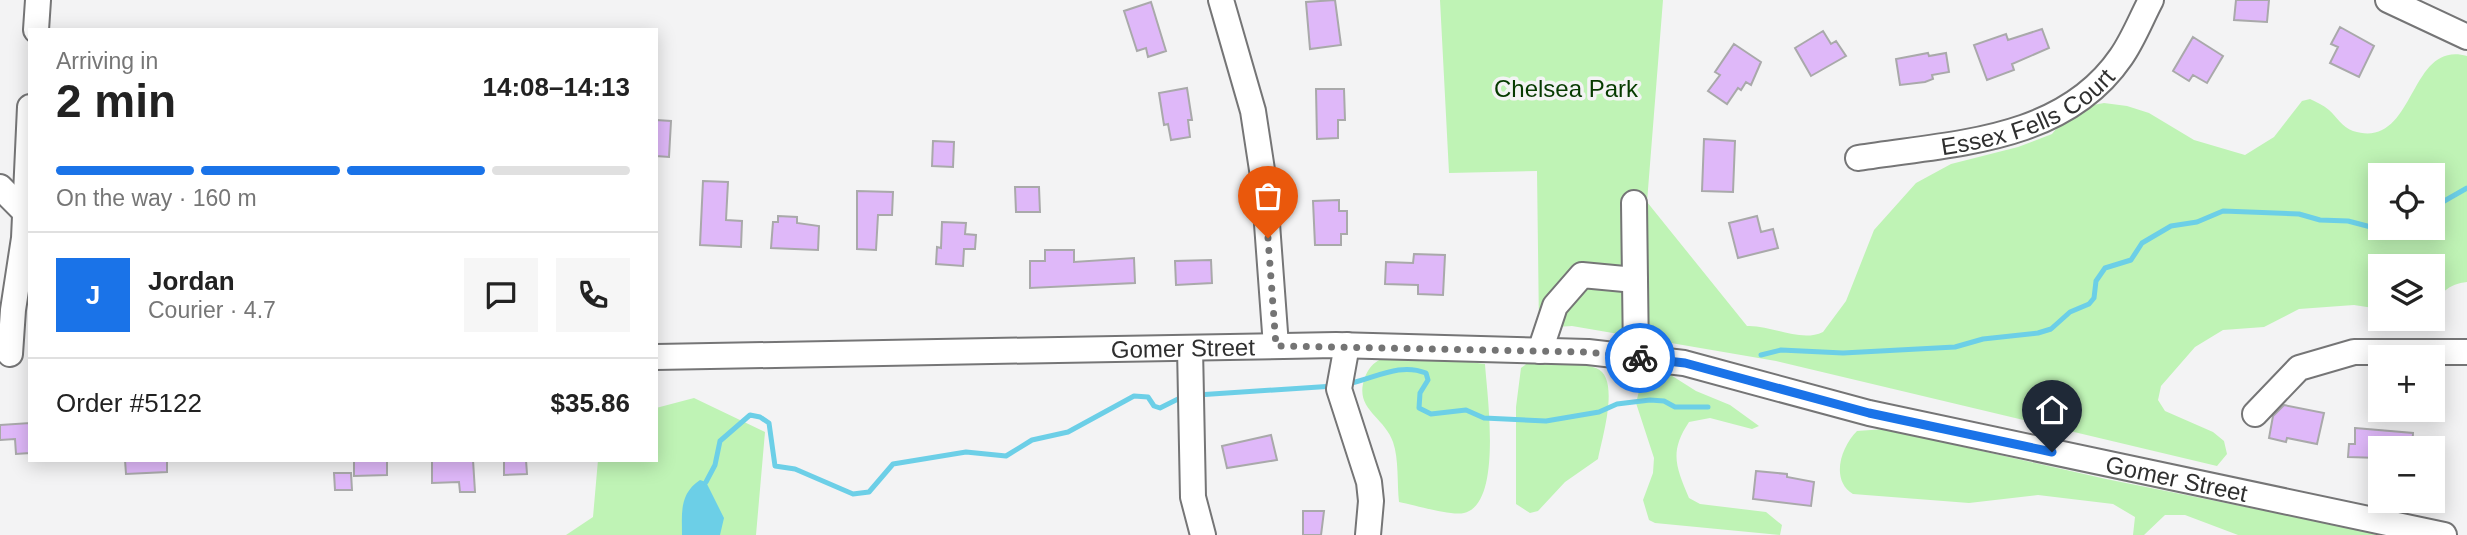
<!DOCTYPE html>
<html lang="en">
<head>
<meta charset="utf-8">
<style>
	body { margin:0; font-family:Helvetica,sans-serif; background:#f6f6f6; color:#222; height:100vh; display:flex; flex-direction:column; font-size:26px; white-space:nowrap }
	* { box-sizing:border-box; margin:0 }
	p { font-size:23px; color:#767676 }
	.icon { flex:none; width:38px; height:38px; fill:none; stroke:currentColor; stroke-width:2; stroke-linecap:round; stroke-linejoin:round }
	.map { position:relative; flex:1; overflow:hidden }
	.panel { position:absolute; left:28px; top:28px; width:630px; height:434px; display:flex; flex-direction:column; background:#fff; border-radius:0px; box-shadow:0 4px 18px #0003 }
	.panel>* { flex:none }
	.tools { position:absolute; left:2368px; top:163px; display:grid; gap:14px }
	.tools a { display:grid; place-items:center; width:77px; height:77px; border-radius:0px; background:#fff; box-shadow:0 4px 18px #0003; font-size:35px }
	.pin { position:absolute; display:grid; place-items:center; width:60px; height:60px; color:#fff; margin:-72px -30px; border-radius:50% 50% 50% 0; rotate:-45deg; box-shadow:0 0 7px #0007 }
	.pin .icon { rotate:45deg }
	.courier { position:absolute; display:grid; place-items:center; width:70px; height:70px; margin:-35px; border:5px solid #1a73e8; border-radius:50%; background:#fff; color:#222; box-shadow:0 2px 9px #0007 }
	.summary em { font-style:normal; font-weight:700 }
	.summary div { display:flex; flex-direction:column-reverse }
	.summary { display:flex; align-items:center; justify-content:space-between; height:119px; padding:0 28px }
	h1 { font-size:46px; font-weight:700; line-height:52px }
	.bar { display:grid; grid-template-columns:repeat(4,1fr); gap:10px 7px; align-content:center; height:84px; padding:0 28px }
	.bar i { height:9px; border-radius:5px; background:#e0e0e0 }
	.bar .on { background:#1a73e8 }
	.bar p { grid-column:span 4 }
	.line { display:flex; align-items:center; gap:18px; padding:0 28px; border-top:2px solid #e0e0e0 }
	.line div { flex:1 }
	.round { display:grid; place-items:center; flex:none; width:74px; height:74px; border-radius:0px; background:#f6f6f6 }
	.map>svg:first-child { display:block }
	.green { fill:#bff3b5; fill-rule:evenodd }
	.water { fill:#6ccfe7 }
	.lines { fill:none; stroke-linecap:round; stroke-linejoin:round }
	.stream { stroke:#6ccfe7; stroke-width:5 }
	.building { fill:#dfb8f9; stroke:#a9a9aa; stroke-width:2 }
	.minor-casing { stroke:#757576; stroke-width:28 }
	.minor { stroke:#fff; stroke-width:24 }
	.done { stroke:#747474; stroke-width:7; stroke-dasharray:0 12.6 }
	.route { stroke:#1a73e8; stroke-width:9 }
	.labels { text-anchor:middle; dominant-baseline:central; stroke-width:7; stroke-linejoin:round; paint-order:stroke }
	.park-label { font-size:24px; fill:#063a00; stroke:#f3f3f4 }
	.street-label { font-size:24px; fill:#2f2f2f; stroke:#f3f3f4 }
</style>
</head>
<body>
<div class="map">
<svg width="2467" height="535" viewBox="0 0 2467 535">
	<rect width="100%" height="100%" fill="#f3f3f4"/>
	<path class="green" d="M1440,0H1663L1647,202L1747,326C1772,325 1800,343 1823,332L1846,301L1874,230L1916,183L1951,164L2018,147L2052,134L2072,109L2104,103L2127,106L2149,113L2194,140L2245,155L2274,137L2302,101L2310,99C2316,102 2323,105 2329,110C2337,117 2342,127 2353,131C2417,151 2407,39 2467,56V282C2449,284 2438,293 2433,310L2432,266H2380V309L2354,305L2299,309L2264,327L2223,330L2195,347L2161,386L2158,400L2165,411L2213,432L2224,441L2227,454L2217,466L1776,361L1572,326L1539,328L1537,171L1449,173ZM2380,175H2432V228H2380Z
		M2398,319H2430L2422,330L2408,328Z
		M1403,353L1485,364C1487,395 1503,504 1464,513C1450,516 1415,505 1399,502C1397,484 1399,459 1393,442C1384,416 1353,409 1365,377C1373,358 1384,358 1403,353Z
		M1542,358C1559,361 1579,362 1596,368C1621,377 1602,438 1598,459L1565,482L1538,511L1530,513L1516,504V407L1521,368L1533,359Z
		M1645,368L1666,372L1696,391L1730,405L1759,426L1752,429L1710,418L1689,422C1669,452 1676,467 1689,498L1700,504L1766,512L1782,525L1780,535L1655,523L1649,520L1643,500L1653,473L1654,458L1636,403Z
		M694,398L765,432L756,535H566L593,517L598,460H656V408Z
		M1885,429L2106,479L2386,535H2238L2185,515H2165L2144,535H2133L2135,517L2113,504L2038,495L1969,503L1853,494C1830,480 1841,447 1857,431Z"/>
	<path class="water" d="M700,480L706,482L724,518L720,535H682C682,513 679,494 700,480Z"/>
	<g class="lines">
		<path class="stream" d="M2432,208L2467,188
			M1761,355L1781,350L1843,353L1955,347L1983,339L2038,333L2051,329L2070,312L2089,304L2094,298L2096,281L2105,268L2131,260L2142,243L2171,226L2197,222L2223,211L2299,214L2320,220L2348,221L2390,232L2408,228
			M1347,384C1374,379 1399,362 1426,373L1428,380L1420,393L1419,408L1431,414L1466,410L1484,418L1546,421L1599,412L1617,404L1650,400L1664,401L1675,407H1708
			M1197,395L1334,386
			M706,482L715,465L720,441L750,415L760,417L769,423L775,466L795,469L853,494L869,492L893,464L966,452L1006,456L1032,440L1068,432L1134,396L1148,397L1154,406L1160,408L1184,396"/>
	</g>
	<path class="building" d="M1335,0L1341,45L1310,49L1306,2Z
		M2236,0H2269L2267,22L2234,20Z
		M1151,2L1166,51L1148,57L1146,48L1137,51L1124,11Z
		M2340,27L2374,46L2359,77L2330,63L2338,47L2331,44Z
		M2042,29L2049,48L2012,64L2014,70L1987,80L1974,45L2006,34L2008,40Z
		M1823,31L1831,44L1836,41L1846,56L1811,76L1795,48Z
		M2193,37L2223,56L2207,83L2193,75L2189,81L2173,71Z
		M1734,44L1761,62L1751,85L1746,82L1741,90L1738,88L1727,104L1708,91L1720,75L1715,72Z
		M1928,53L1929,56L1946,53L1949,72L1932,75L1933,79L1925,82L1900,85L1896,59Z
		M1187,88L1192,120H1188L1190,137L1171,140L1168,124L1164,125L1159,93Z
		M1316,89H1344L1345,120H1338V138L1317,139Z
		M656,120L671,121L669,157L656,156Z
		M1704,139L1735,141L1733,192L1702,191Z
		M933,141L954,142L953,167L932,166Z
		M703,181L728,182L726,220L742,221L741,247L700,245Z
		M1015,187H1039L1040,212H1016Z
		M857,191L893,192L892,215H878L876,250L857,249Z
		M1339,200V211H1347V234H1341V245H1315L1313,201Z
		M778,216L797,217V223L819,226L818,250L771,248L773,222H778Z
		M1757,216L1761,232L1773,229L1778,248L1738,258L1729,223Z
		M942,222L966,223L965,234L976,235L975,249H964L963,266L936,264L937,247L941,248Z
		M1045,250H1074V262L1134,258L1135,283L1030,288V261H1045Z
		M1414,254L1445,255L1443,295L1418,294V285L1385,284L1386,262L1413,263Z
		M1211,260L1212,283L1176,285L1175,261Z
		M2284,405L2324,413L2317,444L2287,438L2286,442L2269,438L2273,416Z
		M30,423V453L16,454L15,439L0,440V425Z
		M2355,428L2413,433L2412,448H2380V458L2348,457L2349,444H2355Z
		M1271,435L1277,460L1227,468L1222,446Z
		M125,460H167V472L126,474Z
		M354,460H387V475L354,476Z
		M432,460H473L475,492H460L459,482L432,483Z
		M504,460H526L527,474L504,475Z
		M1756,471L1787,474V477L1814,482L1811,506L1753,499Z
		M334,473H351L352,490H335Z
		M1303,511H1324L1321,535H1303Z"/>
	<g class="lines">
		<defs>
			<g id="minor">
				<path d="M1221,0L1253,111L1264,183L1276,346"/>
				<path d="M2388,0L2467,37"/>
				<path d="M36,30L38,0"/>
				<path id="s1" d="M1858,158C1950,143 2062,143 2121,57C2133,40 2141,19 2151,0"/>
				<path d="M0,187L24,211"/>
				<path d="M1634,203L1636,357"/>
				<path d="M1347,345L1339,389L1369,482L1371,501L1368,535"/>
				<path d="M1190,348L1193,497L1203,535"/>
				<path d="M1540,351L1555,306L1582,275L1635,280"/>
				<path d="M10,354L13,310L24,238L30,107"/>
				<path id="s2" d="M656,357L1336,345L1588,352L1684,363L1869,413L2444,535"/>
				<path d="M2255,414L2299,368L2354,352H2467"/>
			</g>
		</defs>
		<use href="#minor" class="minor-casing"/>
		<use href="#minor" class="minor"/>
	</g>
	<g class="lines">
		<path class="done" d="M1268,238L1276,346L1588,352L1640,358"/>
		<path class="route" d="M1640,358L1685,363L1869,413L2052,452"/>
	</g>
	<g class="labels">
		<g class="park-label">
			<text x="1566" y="88">Chelsea Park</text>
		</g>
		<g class="street-label">
			<text stroke="none"><textPath href="#s1" startOffset="178">Essex Fells Court</textPath></text>
			<text stroke="none"><textPath href="#s2" startOffset="527">Gomer Street</textPath></text>
			<text stroke="none"><textPath href="#s2" startOffset="1535">Gomer Street</textPath></text>
		</g>
	</g>
</svg>
<div class="tools">
<a><svg class="icon" aria-label="locate" viewBox="0 0 24 24"><circle cx="12" cy="12" r="6"/><path d="M12 2v4M12 18v4M2 12h4M18 12h4"/></svg></a>
<a><svg class="icon" aria-label="layers" viewBox="0 0 24 24"><path d="M12 4l9 5-9 5-9-5zM3 14l9 5 9-5"/></svg></a>
<a>+</a>
<a>−</a>
</div>
<div class="pin" style="left:1268px;top:238px;background:#ea580c"><svg class="icon" aria-label="bag" viewBox="0 0 24 24"><path d="M5 8h14l-1 12H6zM9 8a3 3 0 0 1 6 0"/></svg></div>
<div class="pin" style="left:2052px;top:452px;background:#1f2937"><svg class="icon" aria-label="home" viewBox="0 0 24 24"><path d="M3 11l9-7 9 7M6 9v11h12V9"/></svg></div>
<div class="courier" style="left:1640px;top:358px"><svg class="icon" aria-label="bike" viewBox="0 0 24 24"><circle cx="6" cy="16" r="4"/><circle cx="18" cy="16" r="4"/><path d="M6 16l4-8h5l3 8M10 8l3 8H6M13 5h3"/></svg></div>
<section class="panel">
<div class="summary"><div><h1>2 min</h1><p>Arriving in</p></div><em>14:08–14:13</em></div>
<div class="bar"><i class="on"></i><i class="on"></i><i class="on"></i><i></i><p>On the way · 160 m</p></div>
<div class="line" style="height:126px"><b class="round" style="background:#1a73e8;color:#fff">J</b><div><b>Jordan</b><p>Courier · 4.7</p></div><a class="round"><svg class="icon" aria-label="chat" viewBox="0 0 24 24"><path d="M4 5h16v11H9l-5 4z"/></svg></a><a class="round"><svg class="icon" aria-label="phone" viewBox="0 0 24 24"><path d="M5 4h4l2 5-3 2q2 4 5 5l2-3 5 2v4C11 20 4 13 5 4z"/></svg></a></div>
<div class="line" style="height:91px"><div>Order #5122</div><b>$35.86</b></div>
</section>
</div>
</body>
</html>
